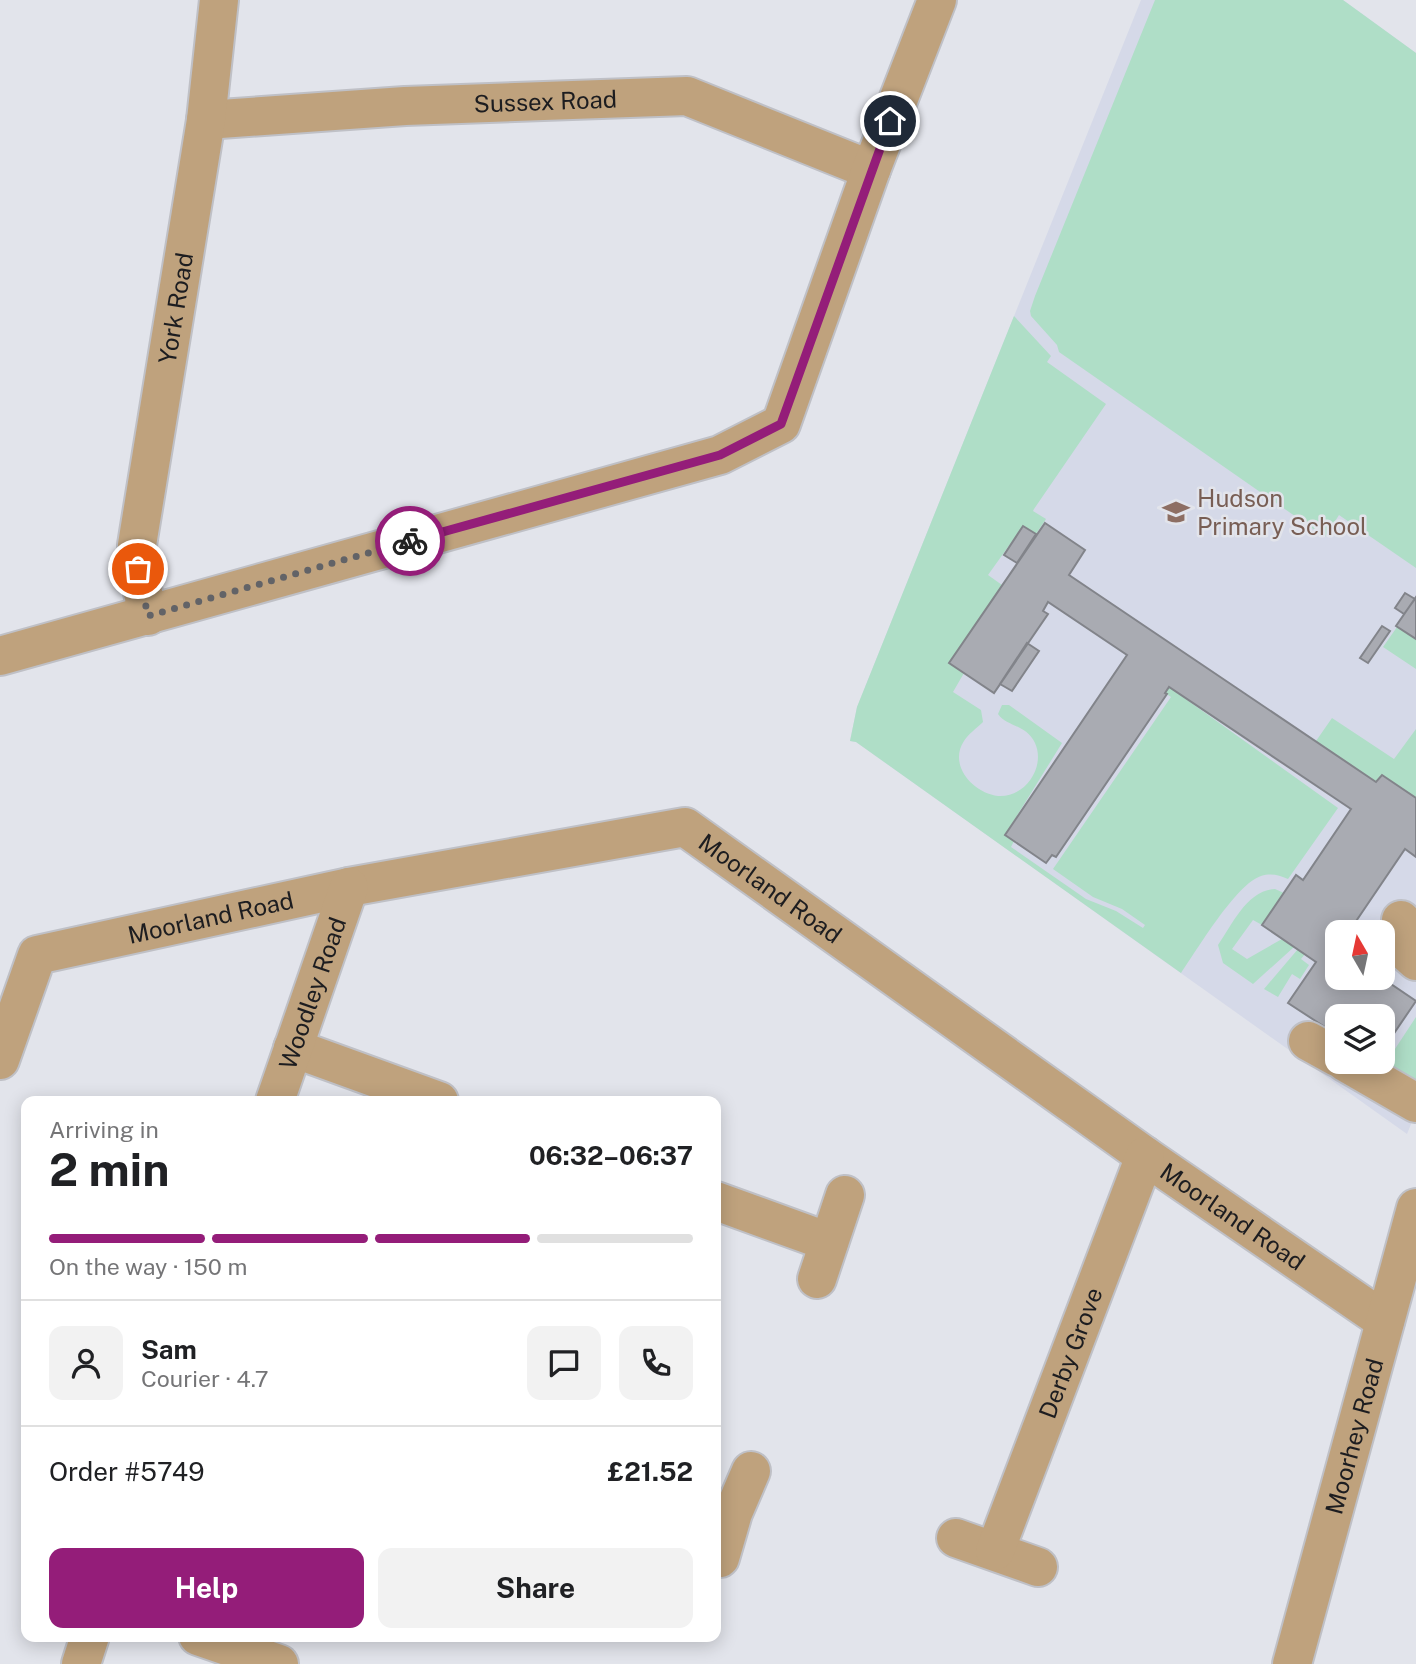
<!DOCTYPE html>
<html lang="en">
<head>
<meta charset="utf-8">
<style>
	body { margin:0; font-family:"Public Sans",sans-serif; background:#f2f2f2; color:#202124; height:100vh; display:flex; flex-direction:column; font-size:26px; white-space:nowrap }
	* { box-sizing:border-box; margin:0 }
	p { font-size:23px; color:#757577 }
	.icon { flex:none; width:38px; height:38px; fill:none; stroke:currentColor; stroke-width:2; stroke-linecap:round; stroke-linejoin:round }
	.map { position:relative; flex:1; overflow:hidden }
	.details { position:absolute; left:21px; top:1096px; width:700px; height:546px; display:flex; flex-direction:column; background:#fff; border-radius:14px; box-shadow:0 4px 18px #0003 }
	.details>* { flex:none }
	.needle { width:46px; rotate:351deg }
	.fabs { position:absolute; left:1325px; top:920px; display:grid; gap:14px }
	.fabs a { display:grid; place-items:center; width:70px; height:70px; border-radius:14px; background:#fff; box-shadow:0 4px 18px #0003; font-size:35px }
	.pin { position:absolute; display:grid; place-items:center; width:60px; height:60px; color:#fff; margin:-30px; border:4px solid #fff; border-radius:50%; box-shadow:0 2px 7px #0007 }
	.courier { position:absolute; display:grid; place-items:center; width:70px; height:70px; margin:-35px; border:5px solid #941d79; border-radius:50%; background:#fff; color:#222; box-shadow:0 2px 9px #0007 }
	.headline em { font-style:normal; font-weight:700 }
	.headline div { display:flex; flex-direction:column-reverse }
	.headline { display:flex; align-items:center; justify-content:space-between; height:119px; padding:0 28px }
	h1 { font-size:46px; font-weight:700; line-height:52px }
	.bar { display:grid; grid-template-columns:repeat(4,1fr); gap:10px 7px; align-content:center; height:84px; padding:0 28px }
	.bar i { height:9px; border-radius:5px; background:#e0e0e0 }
	.bar .on { background:#941d79 }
	.bar p { grid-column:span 4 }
	.line { display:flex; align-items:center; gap:18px; padding:0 28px; border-top:2px solid #e0e0e0 }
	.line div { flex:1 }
	.round { display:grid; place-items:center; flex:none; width:74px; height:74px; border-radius:14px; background:#f2f2f2 }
	.button { display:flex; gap:14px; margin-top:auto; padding:14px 28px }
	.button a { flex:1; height:80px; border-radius:14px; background:#941d79; color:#fff; font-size:28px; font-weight:700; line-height:80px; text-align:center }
	.button a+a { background:#f2f2f2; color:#202124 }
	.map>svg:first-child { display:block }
	.built { fill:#d5d9e8; fill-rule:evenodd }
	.green { fill:#afdec7 }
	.building { fill:#a9abb2; stroke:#82848a; stroke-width:2 }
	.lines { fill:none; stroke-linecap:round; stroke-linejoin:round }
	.minor-casing { stroke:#bfc0c6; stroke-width:42 }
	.minor { stroke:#bfa27d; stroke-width:38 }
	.done { stroke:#626367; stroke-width:7; stroke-dasharray:0 12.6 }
	.route { stroke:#941d79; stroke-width:9 }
	.labels { text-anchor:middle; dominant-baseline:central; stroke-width:5; stroke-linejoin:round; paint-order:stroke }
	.street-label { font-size:24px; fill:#1d1d20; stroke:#e2e4eb }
	.education-label { font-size:24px; fill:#785e54; stroke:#e2e4eb; text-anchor:start }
</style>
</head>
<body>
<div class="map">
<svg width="1416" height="1664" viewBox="0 0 1416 1664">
	<rect width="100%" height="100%" fill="#e2e4eb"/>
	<path class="built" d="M1141,0H1343L1416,53V1112L1407,1134L856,742L850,741L857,707ZM1337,933H1382V978H1337ZM1337,1017H1382V1062H1337Z"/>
	<path class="green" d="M1155,0H1343L1416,53V568L1339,515L1325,537L1059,352L1057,345L1031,316L1030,311L1035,296Z
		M1014,316L1051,356L1047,362L1106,404L1034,509L1033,511L1046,519L1036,534L1023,526L988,575L1002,585L950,663L964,673L953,692L981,710L983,722C977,728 968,734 964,741C948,765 973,793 998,796C1025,798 1046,767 1035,743C1026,724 1007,727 998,714L1002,705H1009L1062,743L1005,835L1014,841L1011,847L1086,899L1116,911L1143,928L1145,925L1122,909L1093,897L1053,869L1171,697L1165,693L1169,687L1338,808L1288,879C1279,875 1271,873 1261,876C1236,884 1197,950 1181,973L856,742L850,741L857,707Z
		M1397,627L1416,639V669L1383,647Z
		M1332,718L1394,759L1416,729V798L1382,775L1376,782L1316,741Z
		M1275,889L1284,893L1262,925L1253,920L1232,949L1247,959L1282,939L1294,947L1253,984L1223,963L1218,945C1232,925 1247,890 1275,889Z
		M1298,949L1305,954L1301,959L1309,965L1300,979L1292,974L1278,997L1264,989Z
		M1416,1017V1090L1382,1062L1383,1051L1385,1048L1393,1052Z"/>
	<path class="building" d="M1045,523L1085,550L1069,575L1376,782L1382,775L1416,798V857L1405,849L1348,933H1337V978H1382L1416,1001L1382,1051V1017H1337V1035L1288,1003L1316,962L1262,925L1296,875L1303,880L1351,809L1169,687L1165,693L1167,694L1056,857L1052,855L1046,863L1005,835L1127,655L1048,602L1043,611L1048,614L994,693L949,663Z
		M1023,526L1036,534L1017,563L1004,555Z
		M1405,593L1415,599L1404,614L1395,608Z
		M1416,597V639L1396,626Z
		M1382,626L1390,631L1368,663L1360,658Z
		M1027,643L1039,651L1012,691L1000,684Z"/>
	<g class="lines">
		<defs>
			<g id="minor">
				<path id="s1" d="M206,120L405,106L687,96L871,170"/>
				<path id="s2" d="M148,616L138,569L137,545L206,120L219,0"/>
				<path d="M0,656L720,455L781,424L871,170L937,0"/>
				<path d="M1401,920L1406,952L1416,961"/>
				<path d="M1308,1041L1337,1057"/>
				<path d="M293,1048L439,1101"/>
				<path id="s3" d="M0,1060L37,955L349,887L685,827L1145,1156L1385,1321"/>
				<path d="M1345,1062L1416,1103"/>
				<path id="s4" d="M275,1101L349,887"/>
				<path d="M716,1201L829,1242"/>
				<path d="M817,1279L845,1195"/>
				<path d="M956,1538L1038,1567"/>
				<path id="s5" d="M995,1551L1145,1156"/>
				<path d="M720,1558L733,1513L751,1471"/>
				<path d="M198,1636L279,1664"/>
				<path d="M81,1664L90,1636"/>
				<path id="s6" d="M1292,1664L1416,1208"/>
			</g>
		</defs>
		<use href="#minor" class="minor-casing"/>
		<use href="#minor" class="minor"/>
	</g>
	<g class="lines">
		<path class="done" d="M138,569L148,616L410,541"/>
		<path class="route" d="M410,541L720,455L781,424L890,121"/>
	</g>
	<defs>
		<symbol id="school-bare" viewBox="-9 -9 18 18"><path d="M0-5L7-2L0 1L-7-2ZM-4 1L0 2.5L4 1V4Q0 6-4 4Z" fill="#8d6e63" stroke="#e2e4eb" stroke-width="2.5" paint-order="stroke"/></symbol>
	</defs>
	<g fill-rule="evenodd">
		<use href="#school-bare" x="1157" y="493" width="38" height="38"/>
	</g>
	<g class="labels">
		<g class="street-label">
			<text stroke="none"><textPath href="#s1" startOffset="340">Sussex Road</textPath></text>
			<text stroke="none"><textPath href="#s2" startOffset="312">York Road</textPath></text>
			<text stroke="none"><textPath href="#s3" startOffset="877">Moorland Road</textPath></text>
			<text stroke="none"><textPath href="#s3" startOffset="289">Moorland Road</textPath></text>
			<text stroke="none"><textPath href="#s4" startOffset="114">Woodley Road</textPath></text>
			<text stroke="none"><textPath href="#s3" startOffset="1444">Moorland Road</textPath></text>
			<text stroke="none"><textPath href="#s5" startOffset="212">Derby Grove</textPath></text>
			<text stroke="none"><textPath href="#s6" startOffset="236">Moorhey Road</textPath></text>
		</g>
		<g class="education-label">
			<text x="1197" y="498">Hudson<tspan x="1197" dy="28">Primary School</tspan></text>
		</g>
	</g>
</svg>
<div class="fabs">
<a><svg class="needle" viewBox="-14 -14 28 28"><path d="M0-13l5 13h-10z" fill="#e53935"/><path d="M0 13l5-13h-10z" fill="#757577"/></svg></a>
<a><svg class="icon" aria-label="layers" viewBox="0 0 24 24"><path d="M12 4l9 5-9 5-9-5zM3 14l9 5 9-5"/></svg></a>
</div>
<div class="pin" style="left:138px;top:569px;background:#ea580c"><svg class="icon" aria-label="bag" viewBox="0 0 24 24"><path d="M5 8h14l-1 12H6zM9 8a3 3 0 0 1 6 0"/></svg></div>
<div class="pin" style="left:890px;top:121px;background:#1f2937"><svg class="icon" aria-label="home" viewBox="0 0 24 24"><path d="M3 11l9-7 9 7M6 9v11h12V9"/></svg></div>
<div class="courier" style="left:410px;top:541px"><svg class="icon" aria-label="bike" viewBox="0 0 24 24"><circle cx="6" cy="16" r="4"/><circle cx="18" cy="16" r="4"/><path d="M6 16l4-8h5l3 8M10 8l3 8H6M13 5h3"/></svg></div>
<section class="details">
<div class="headline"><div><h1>2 min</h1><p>Arriving in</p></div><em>06:32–06:37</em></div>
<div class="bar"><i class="on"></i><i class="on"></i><i class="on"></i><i></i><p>On the way · 150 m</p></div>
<div class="line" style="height:126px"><a class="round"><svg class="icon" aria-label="person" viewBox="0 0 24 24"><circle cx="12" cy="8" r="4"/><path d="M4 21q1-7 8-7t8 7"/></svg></a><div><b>Sam</b><p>Courier · 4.7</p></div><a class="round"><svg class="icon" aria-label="chat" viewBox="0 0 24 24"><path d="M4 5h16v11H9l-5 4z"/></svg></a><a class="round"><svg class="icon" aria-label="phone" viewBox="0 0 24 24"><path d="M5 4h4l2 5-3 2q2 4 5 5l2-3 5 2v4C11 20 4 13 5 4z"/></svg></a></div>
<div class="line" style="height:91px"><div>Order #5749</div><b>£21.52</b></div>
<div class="button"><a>Help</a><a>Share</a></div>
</section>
</div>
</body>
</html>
